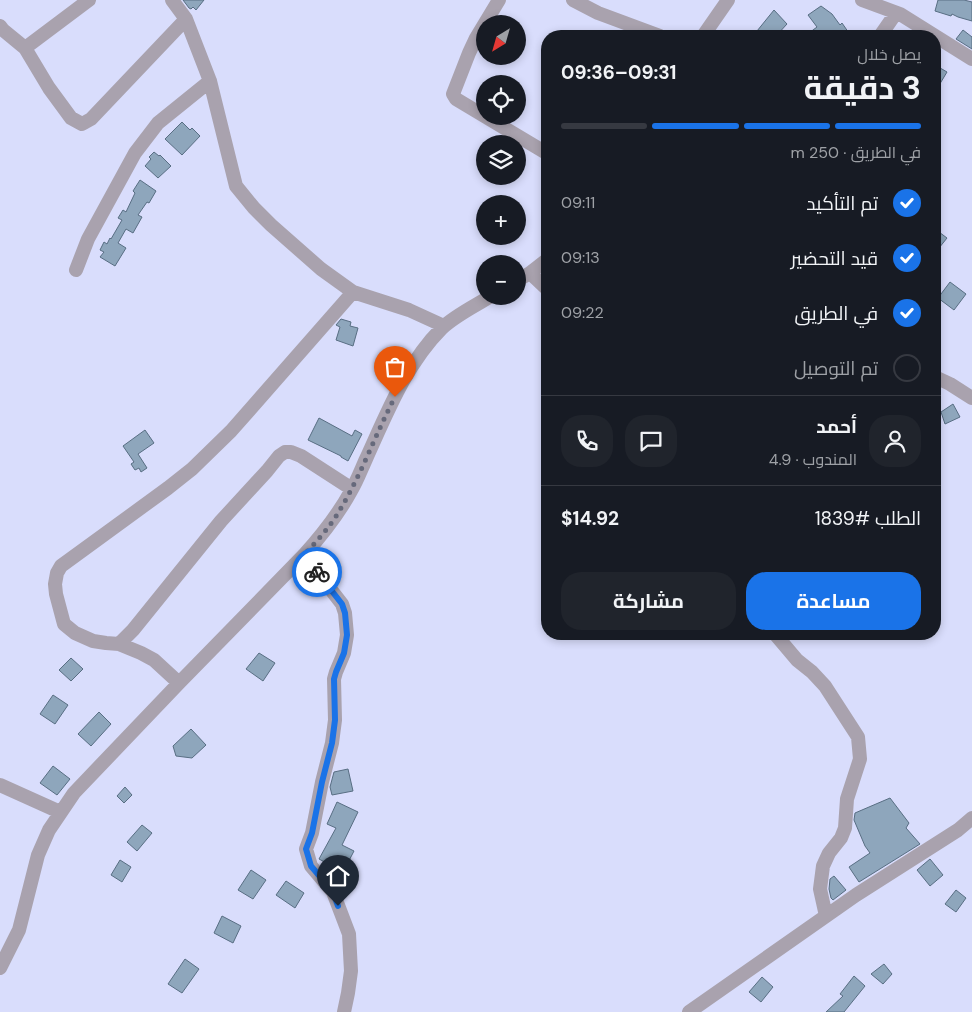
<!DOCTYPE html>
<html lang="ar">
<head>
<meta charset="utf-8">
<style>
	body { margin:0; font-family:"DM Sans",Cairo,sans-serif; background:#20242c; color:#f1f3f6; direction:rtl; height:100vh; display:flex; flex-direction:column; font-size:19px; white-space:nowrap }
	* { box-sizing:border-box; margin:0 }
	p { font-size:16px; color:#9ea1a6 }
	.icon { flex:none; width:28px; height:28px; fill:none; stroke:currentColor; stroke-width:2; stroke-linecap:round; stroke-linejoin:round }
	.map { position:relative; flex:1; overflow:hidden; direction:ltr }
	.drawer { position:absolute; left:541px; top:30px; width:400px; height:610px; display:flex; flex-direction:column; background:#171b24; border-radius:20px; box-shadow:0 2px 8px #0003; direction:rtl }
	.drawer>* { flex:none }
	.needle { width:32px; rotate:217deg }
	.controls { position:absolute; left:476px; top:15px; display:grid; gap:10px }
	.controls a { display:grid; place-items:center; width:50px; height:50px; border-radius:50%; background:#171b24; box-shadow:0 2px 8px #0003; font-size:25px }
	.pin { position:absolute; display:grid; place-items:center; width:42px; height:42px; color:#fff; margin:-51px -21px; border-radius:50% 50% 50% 0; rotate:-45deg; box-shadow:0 0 5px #0007 }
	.pin .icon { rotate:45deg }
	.courier { position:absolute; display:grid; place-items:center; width:50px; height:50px; margin:-25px; border:4px solid #1a73e8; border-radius:50%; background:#fff; color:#222; box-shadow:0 1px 6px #0007 }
	.head em { font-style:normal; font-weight:700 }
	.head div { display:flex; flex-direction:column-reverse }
	.head { display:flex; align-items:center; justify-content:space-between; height:85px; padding:0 20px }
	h1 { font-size:32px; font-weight:700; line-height:38px }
	.bar { display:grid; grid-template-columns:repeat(4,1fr); gap:8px 5px; align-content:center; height:60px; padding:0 20px }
	.bar i { height:6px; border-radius:4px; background:#363941 }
	.bar .current { background:#1a73e8 }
	.bar p { grid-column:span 4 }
	.line { display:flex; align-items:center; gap:12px; padding:0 20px; border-top:1px solid #363941 }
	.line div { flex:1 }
	.round { display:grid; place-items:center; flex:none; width:52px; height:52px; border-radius:20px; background:#20242c }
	ol { padding:0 20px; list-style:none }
	li { display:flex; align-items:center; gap:15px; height:55px }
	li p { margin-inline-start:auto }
	li .icon { padding:5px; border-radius:50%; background:#1a73e8; color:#fff; stroke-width:4 }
	li:last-child { color:#9ea1a6 }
	li i { width:28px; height:28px; border:2px solid #363941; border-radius:50% }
	.cta { display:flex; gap:10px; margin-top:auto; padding:10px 20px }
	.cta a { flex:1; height:58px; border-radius:20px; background:#1a73e8; color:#fff; font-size:20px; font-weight:700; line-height:58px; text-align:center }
	.cta a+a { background:#20242c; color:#f1f3f6 }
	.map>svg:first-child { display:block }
	.building { fill:#8ea6bc; stroke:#586e83 }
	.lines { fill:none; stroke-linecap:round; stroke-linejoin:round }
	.minor { stroke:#a9a2ae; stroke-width:14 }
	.done { stroke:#66697b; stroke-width:5; stroke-dasharray:0 9 }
	.route { stroke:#1a73e8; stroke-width:6 }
</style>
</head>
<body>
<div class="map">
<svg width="972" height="1012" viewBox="0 0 972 1012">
	<rect width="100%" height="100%" fill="#d9ddfc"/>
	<path class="building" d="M183,0H204L196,10L193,7L191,9L189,8Z
		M938,0H964L972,2V21L958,17L952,14L951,16L935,11Z
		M821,6L832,14L840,25L842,23L851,36H805L817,27L808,15Z
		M774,10L787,24L776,36H763L757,31Z
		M963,30L972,37V49L956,39Z
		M935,65L947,72L935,92Z
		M182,122L190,130L192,128L200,136L182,155L165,139Z
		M154,152L159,156L160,155L171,166L158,178L145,166L151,159L149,157Z
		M140,180L156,191L149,203L147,202L138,215L142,217L133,233L126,229L118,243L126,248L115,266L100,257L104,252L100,250L104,242L107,244L110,238L111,239L122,220L118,218L123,210L126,212L135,193L133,191Z
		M935,229L947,238L935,253Z
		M950,282L966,294L954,310L938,298Z
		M341,319L351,322L350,326L358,328L353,346L336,340L340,327L336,325Z
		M953,404L960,417L945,424L941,412Z
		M319,418L352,436L355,430L362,434L348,461L341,457V456L308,440Z
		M145,430L154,443L138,454L147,468L141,472L139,468L135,470L131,464L134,462L123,446Z
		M259,653L275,663L263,681L246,669Z
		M71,658L83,669L71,681L59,670Z
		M53,695L68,705L55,724L40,714Z
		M99,712L111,724L91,746L78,734Z
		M191,729L206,745L192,758L176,756L173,746Z
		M53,766L70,779L57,795L40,783Z
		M348,769L353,791L332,795L330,787L334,772Z
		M125,787L132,795L124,803L117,796Z
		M890,798L909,823L906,828L920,844L859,882L849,867L870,853L865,846L854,820L855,813Z
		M337,802L358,812L342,845L354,851L343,872L319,859L336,828L327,824Z
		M142,825L152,833L137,851L127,842Z
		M930,859L943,875L930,886L917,870Z
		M120,860L131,867L122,882L111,875Z
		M251,870L266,880L253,899L238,890Z
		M834,876L846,890L833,900L831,898L829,889L830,879Z
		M286,881L304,893L295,908L276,895Z
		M956,890L966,898L956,912L945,904Z
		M222,916L241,926L233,943L214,933Z
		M185,959L199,969L182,993L168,984Z
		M884,964L892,974L883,984L871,974Z
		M854,976L865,986L844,1012H826L843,996L840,994Z
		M762,977L773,987L761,1002L749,992Z"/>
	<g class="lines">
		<path class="minor" d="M172,0L186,19L210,81L236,186L254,208L271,225L321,269L353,292L409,310L444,326
			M499,0L476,38L469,53L453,94L456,99L548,154
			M573,0L598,13L660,36
			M862,0L900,14L972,59
			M0,26L3,30L25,48L49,88L71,118L82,124L91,119L186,19
			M703,36L728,0
			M880,36L896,13
			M25,48L89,0
			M76,270L88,239L135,153L158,123L210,81
			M530,273L548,290
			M518,280L530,273L548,259
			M935,377L950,384L972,398
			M304,555L342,604L345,613L347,635L344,653L336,672L334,679L335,720L332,743L322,782L312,833L306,849L311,866L333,892L349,934L351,971L348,993L344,1012
			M775,634L797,660L812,672L825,686L858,737L860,759L847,799L845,828L841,838L829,853L823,866L820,889L826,916
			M119,644L133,630L221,521L267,471L279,456L285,452H291L301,456L352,489
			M179,683L154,660L141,653L119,644L106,643L93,641L75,633L64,624L56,594L55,584L57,573L61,566L168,488L192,469L231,431L353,292
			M0,785L60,812
			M0,968L19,930L38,855L49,830L74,793L179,683L304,555C322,535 338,515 351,491C357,481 361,470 366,459C387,413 406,364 442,328C456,315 475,306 491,296
			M689,1012L856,895L958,830L972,818"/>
	</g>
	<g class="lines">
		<path class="done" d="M317,572L304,555C316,542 329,528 338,513C361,476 375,435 395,397"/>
		<path class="route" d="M317,572L342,604L345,613L347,635L344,653L336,672L334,679L335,720L332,743L322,782L312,833L306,849L311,866L333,892L338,906"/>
	</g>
</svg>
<div class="controls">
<a><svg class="needle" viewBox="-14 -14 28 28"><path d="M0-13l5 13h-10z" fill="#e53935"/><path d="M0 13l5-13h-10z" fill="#9ea1a6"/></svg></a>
<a><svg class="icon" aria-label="locate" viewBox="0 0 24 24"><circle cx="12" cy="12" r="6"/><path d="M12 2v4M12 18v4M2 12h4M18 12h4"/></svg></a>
<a><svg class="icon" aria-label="layers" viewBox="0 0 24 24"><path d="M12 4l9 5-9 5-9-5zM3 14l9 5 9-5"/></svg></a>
<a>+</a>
<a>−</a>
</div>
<div class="pin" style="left:395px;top:397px;background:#ea580c"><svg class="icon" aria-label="bag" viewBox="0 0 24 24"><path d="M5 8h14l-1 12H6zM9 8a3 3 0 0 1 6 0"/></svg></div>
<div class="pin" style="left:338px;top:906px;background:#1f2937"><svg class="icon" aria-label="home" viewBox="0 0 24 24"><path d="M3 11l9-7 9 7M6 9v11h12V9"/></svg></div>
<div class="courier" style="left:317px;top:572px"><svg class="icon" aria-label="bike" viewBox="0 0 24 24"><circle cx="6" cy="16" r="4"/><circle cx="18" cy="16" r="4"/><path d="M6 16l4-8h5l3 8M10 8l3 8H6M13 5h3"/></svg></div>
<section class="drawer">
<div class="head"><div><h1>3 دقيقة</h1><p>يصل خلال</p></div><em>09:31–09:36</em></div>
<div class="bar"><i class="current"></i><i class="current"></i><i class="current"></i><i></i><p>في الطريق · 250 m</p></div>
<ol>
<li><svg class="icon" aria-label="check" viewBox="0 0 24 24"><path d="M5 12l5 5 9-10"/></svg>تم التأكيد<p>09:11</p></li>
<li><svg class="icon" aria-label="check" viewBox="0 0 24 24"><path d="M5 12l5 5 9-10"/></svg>قيد التحضير<p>09:13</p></li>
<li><svg class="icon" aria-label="check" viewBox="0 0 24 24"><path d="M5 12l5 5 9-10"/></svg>في الطريق<p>09:22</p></li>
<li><i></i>تم التوصيل</li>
</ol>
<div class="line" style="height:90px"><a class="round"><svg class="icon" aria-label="person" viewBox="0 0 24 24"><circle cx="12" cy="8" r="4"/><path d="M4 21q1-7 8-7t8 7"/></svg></a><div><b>أحمد</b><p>المندوب · 4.9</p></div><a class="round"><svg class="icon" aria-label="chat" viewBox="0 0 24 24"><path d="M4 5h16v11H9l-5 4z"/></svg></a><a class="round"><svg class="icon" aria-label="phone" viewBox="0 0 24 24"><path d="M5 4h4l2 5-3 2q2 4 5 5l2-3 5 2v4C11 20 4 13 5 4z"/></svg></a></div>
<div class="line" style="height:65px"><div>الطلب #1839</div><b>$14.92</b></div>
<div class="cta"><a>مساعدة</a><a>مشاركة</a></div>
</section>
</div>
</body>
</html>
